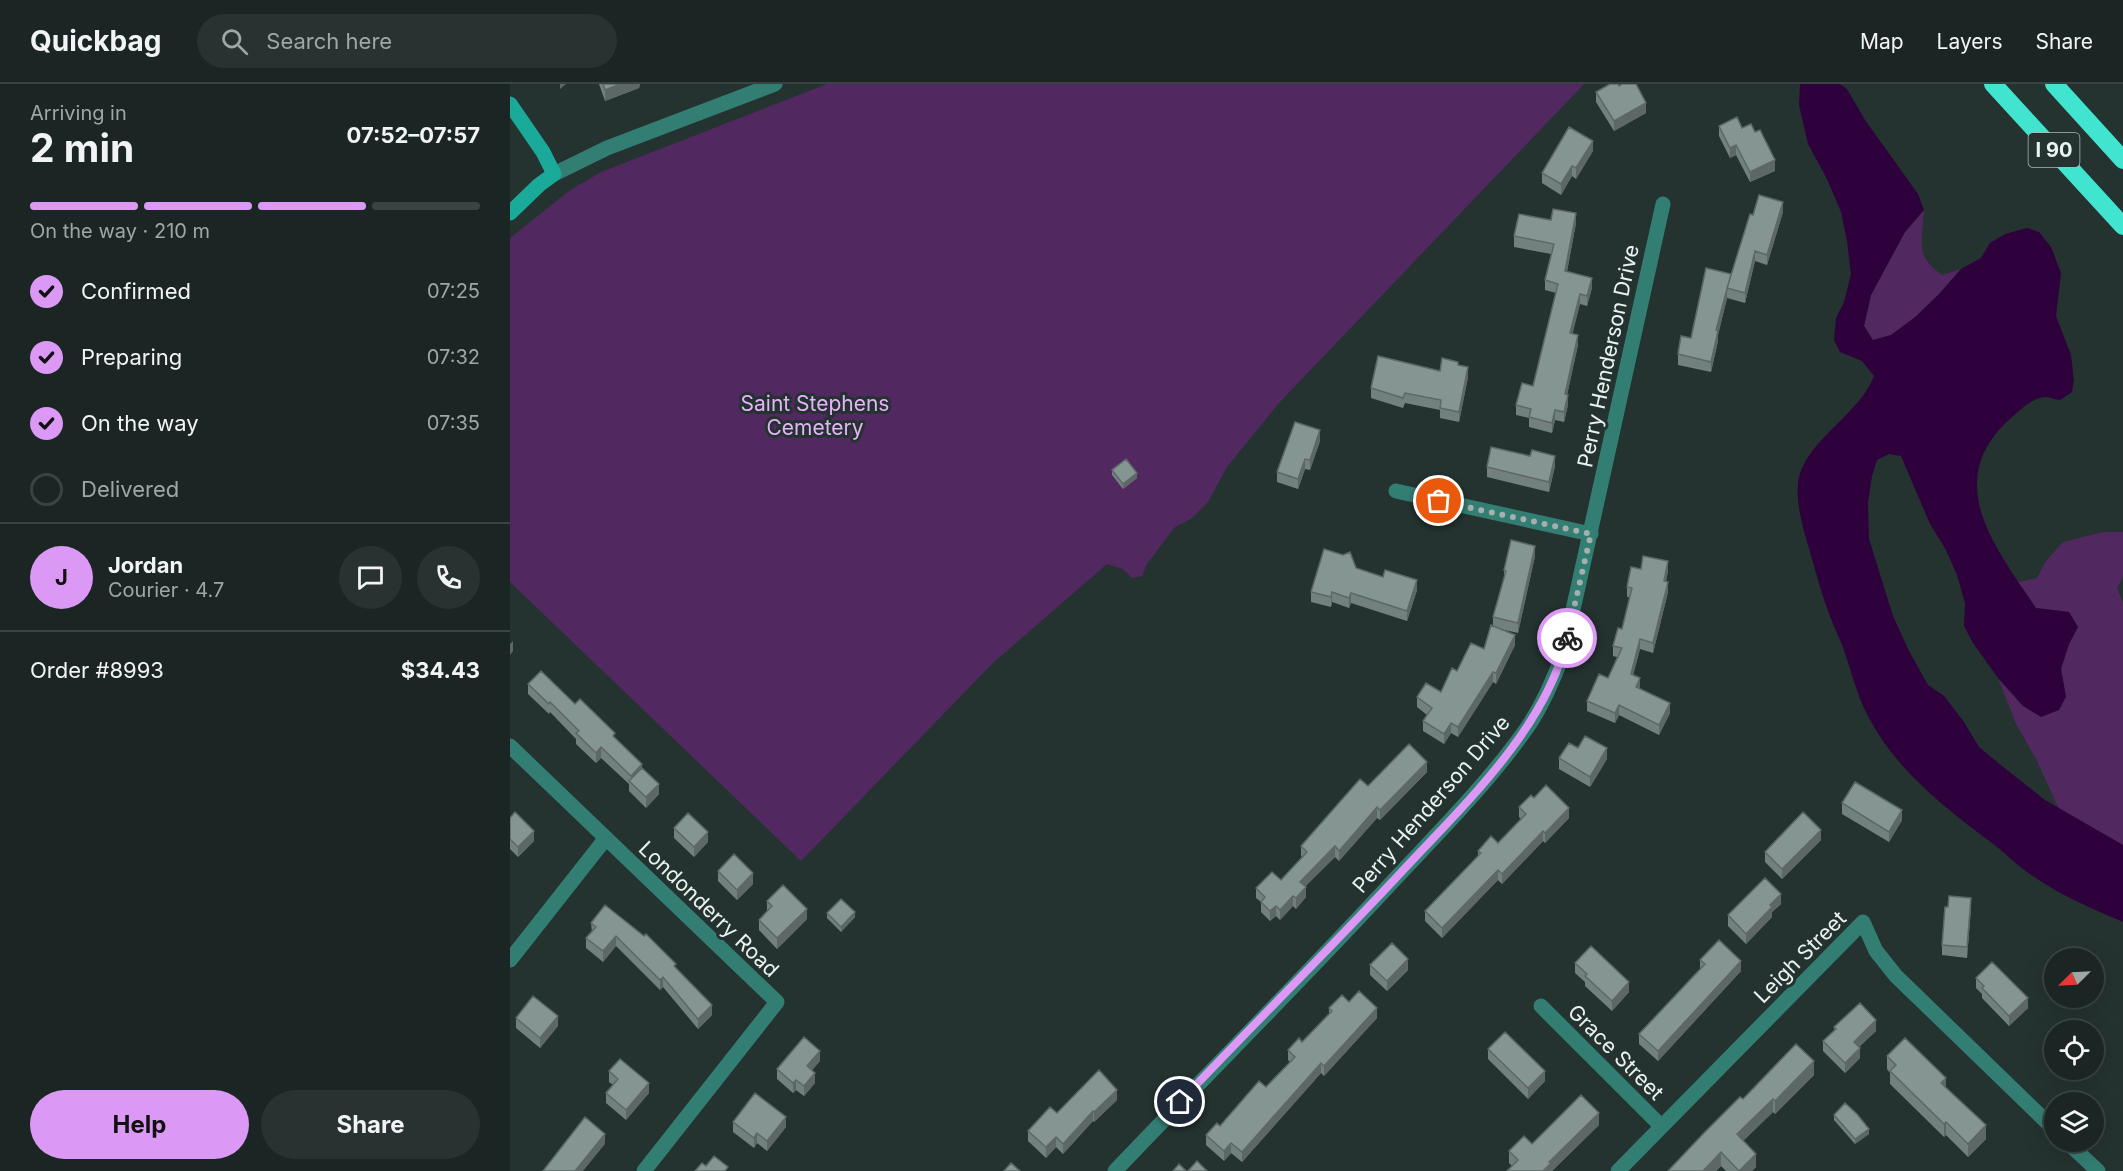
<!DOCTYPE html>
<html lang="en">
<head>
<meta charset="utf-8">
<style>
	body { margin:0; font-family:Inter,sans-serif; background:#283231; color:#f1f3f6; height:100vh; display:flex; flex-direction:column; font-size:22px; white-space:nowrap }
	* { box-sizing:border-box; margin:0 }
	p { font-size:20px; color:#a0a5a6 }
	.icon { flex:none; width:33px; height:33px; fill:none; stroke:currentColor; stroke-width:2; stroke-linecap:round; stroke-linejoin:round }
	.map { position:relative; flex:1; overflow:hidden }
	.panel { display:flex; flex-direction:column; background:#1b2624; width:510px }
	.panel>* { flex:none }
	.needle { width:39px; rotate:246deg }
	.buttons { position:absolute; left:1534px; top:864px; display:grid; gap:12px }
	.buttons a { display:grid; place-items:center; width:60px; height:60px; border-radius:50%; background:#1b2624; box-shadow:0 6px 24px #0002,0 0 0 2px #394341; font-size:30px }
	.pin { position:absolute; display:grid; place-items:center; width:51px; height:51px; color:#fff; margin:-26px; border:3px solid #fff; border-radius:50%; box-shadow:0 2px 6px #0007 }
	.courier { position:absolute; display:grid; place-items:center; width:60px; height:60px; margin:-30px; border:4px solid #db99f5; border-radius:50%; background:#fff; color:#222; box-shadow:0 2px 8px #0007 }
	.headline em { font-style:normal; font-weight:700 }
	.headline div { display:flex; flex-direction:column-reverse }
	.headline { display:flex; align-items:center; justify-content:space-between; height:102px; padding:0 30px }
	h1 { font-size:39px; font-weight:700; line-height:45px }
	.bar { display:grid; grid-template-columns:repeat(4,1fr); gap:9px 6px; align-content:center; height:72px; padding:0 30px }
	.bar i { height:8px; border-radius:4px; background:#394341 }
	.bar .current { background:#db99f5 }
	.bar p { grid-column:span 4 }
	.line { display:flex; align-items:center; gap:15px; padding:0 30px; border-top:2px solid #394341 }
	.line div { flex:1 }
	.round { display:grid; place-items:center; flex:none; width:63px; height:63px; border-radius:32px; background:#283231 }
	ol { padding:0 30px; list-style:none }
	li { display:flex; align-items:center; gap:18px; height:66px }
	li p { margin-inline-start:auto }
	li .icon { padding:6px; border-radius:50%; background:#db99f5; color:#111; stroke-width:4 }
	li:last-child { color:#a0a5a6 }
	li i { width:33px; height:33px; border:3px solid #394341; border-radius:50% }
	.cta { display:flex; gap:12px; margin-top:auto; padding:12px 30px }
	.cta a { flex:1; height:69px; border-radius:36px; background:#db99f5; color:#111; font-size:24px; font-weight:700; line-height:69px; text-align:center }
	.cta a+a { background:#283231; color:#f1f3f6 }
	header { display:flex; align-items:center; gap:36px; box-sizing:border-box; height:84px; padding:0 30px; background:#1b2624; border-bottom:2px solid #394341 }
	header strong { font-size:28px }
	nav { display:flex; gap:33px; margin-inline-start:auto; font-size:21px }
	.search { width:420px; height:54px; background:#283231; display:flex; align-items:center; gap:15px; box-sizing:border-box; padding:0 21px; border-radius:33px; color:#a0a5a6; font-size:22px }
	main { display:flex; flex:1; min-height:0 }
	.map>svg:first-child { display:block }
	.green { fill:#512960 }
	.water { fill:#2e003c }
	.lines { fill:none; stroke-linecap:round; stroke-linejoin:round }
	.street { stroke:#337e73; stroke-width:15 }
	.secondary { stroke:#19aa99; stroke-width:15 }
	.highway { stroke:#41e5cf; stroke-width:18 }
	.wall { fill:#72807e }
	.shaded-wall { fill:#5d6866 }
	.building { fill:#859592; stroke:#5d6866; stroke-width:1.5 }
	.done { stroke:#a5afad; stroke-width:6; stroke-dasharray:0 10.8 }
	.route { stroke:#db99f5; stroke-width:8 }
	.labels { text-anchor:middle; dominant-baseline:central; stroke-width:6; stroke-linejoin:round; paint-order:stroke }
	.shield { fill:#243230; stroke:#afb9b7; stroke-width:1.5 }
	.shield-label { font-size:20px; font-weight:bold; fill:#eaf3f1 }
	.street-label { font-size:21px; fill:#eaf3f1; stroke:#243230 }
	.park-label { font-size:21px; fill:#e6b3fa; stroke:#243230 }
</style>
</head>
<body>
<header>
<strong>Quickbag</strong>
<div class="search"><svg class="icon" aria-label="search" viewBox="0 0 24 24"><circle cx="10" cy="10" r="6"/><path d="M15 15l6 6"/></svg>Search here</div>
<nav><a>Map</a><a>Layers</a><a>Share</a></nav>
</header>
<main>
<section class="panel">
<div class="headline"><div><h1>2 min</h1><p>Arriving in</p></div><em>07:52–07:57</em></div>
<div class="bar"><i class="current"></i><i class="current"></i><i class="current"></i><i></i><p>On the way · 210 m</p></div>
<ol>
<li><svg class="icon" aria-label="check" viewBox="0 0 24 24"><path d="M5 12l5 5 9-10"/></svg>Confirmed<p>07:25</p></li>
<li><svg class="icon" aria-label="check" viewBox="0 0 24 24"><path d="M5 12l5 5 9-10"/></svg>Preparing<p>07:32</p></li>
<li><svg class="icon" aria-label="check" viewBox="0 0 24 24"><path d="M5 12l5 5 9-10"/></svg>On the way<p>07:35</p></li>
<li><i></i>Delivered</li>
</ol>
<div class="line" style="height:108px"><b class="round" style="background:#db99f5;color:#111">J</b><div><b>Jordan</b><p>Courier · 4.7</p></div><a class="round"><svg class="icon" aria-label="chat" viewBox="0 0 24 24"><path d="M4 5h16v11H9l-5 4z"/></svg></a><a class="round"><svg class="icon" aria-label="phone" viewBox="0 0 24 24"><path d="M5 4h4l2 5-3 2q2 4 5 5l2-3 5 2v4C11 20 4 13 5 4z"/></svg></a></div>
<div class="line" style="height:78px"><div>Order #8993</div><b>$34.43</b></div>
<div class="cta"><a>Help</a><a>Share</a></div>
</section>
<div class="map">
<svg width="1613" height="1087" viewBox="0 0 1613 1087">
	<rect width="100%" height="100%" fill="#243230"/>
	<path class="green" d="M317,0H1074L768,320L717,383L698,418L681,435L665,443L637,480L632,492L622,494L613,485L597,480L483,579L291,777L0,498V154L59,107L91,88Z
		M1414,126C1413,156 1403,171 1432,191L1451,185C1431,208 1409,236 1381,251C1376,253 1369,254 1363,256L1354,242L1361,211L1395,148Z
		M1593,448H1613V493L1607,504L1613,519V761L1549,725L1526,675L1506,640L1488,594L1513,622L1556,613L1551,585L1559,560L1568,543L1559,528L1526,524L1508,498L1527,494L1536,477L1553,458Z"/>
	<path class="water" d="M1290,0H1330L1337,5L1355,36L1408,110L1414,126L1395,148L1361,211L1354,242L1363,256L1381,251L1405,233L1429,210L1451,185L1471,174L1480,159L1495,150L1517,144L1529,148L1541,163L1551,189L1546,232L1561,271L1564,296L1562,308L1550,316C1546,316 1540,313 1536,313C1523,313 1510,326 1501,334C1430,397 1486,464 1526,524L1559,528L1568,543L1559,560L1551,585L1556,613L1549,626L1531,633L1513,622L1488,594L1463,559L1454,542L1455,519L1447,491L1436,466L1420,440L1391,372L1379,370L1367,376L1362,392L1358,419L1359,455L1383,532L1399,567L1418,601L1434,612L1454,638L1469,663L1492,682L1535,716L1613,761V838C1578,823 1543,808 1513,785C1502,777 1493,767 1482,759C1435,724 1387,687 1359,634C1344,607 1340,577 1327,549C1315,523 1308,496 1300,468C1294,447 1286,423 1288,401C1291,359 1349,332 1364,292L1352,277L1330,268L1324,256L1326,234L1334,218L1341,190L1337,157L1331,128L1317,95L1298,60L1289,21Z"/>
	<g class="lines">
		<path class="street" d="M44,90L97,64L265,0
			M886,407L1081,450
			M0,662L267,918L134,1087
			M0,876L96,754
			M1031,922L1151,1042
			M1557,1058L1588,1087
			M605,1087C698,989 794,894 885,795C929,748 976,701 1014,648C1031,625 1042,598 1053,571L1153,120
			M1108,1087L1353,838L1366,867L1386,892L1545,1046"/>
		<path class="secondary" d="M0,20L33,68L44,90L29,101L0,129"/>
		<path class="highway" d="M1483,0L1613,142
			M1544,0L1613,76"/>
	</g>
	<path class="wall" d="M89,0H130L129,4L95,17Z
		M1109,2L1136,29L1104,47L1086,18V8Z
		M1209,42L1232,44L1245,48L1265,87L1240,98L1226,71L1220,74L1209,52Z
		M1083,67L1066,95L1062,92L1051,111L1032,99V89Z
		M1273,128L1257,181L1245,177L1235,219L1217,214L1208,251V257L1201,288L1168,281V270L1181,254L1221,193L1243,131Z
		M1041,136L1066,139L1057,188L1082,204L1077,222L1070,220L1062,250L1068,261L1057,311L1058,321L1054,338L1045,336L1042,349L1019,343V334L1006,331V321L1023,302L1046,209L1035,206V196L1041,170L1004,163V152Z
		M948,281L958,293L949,338L930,334V326L895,319L893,324L861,314V304L930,287Z
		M810,357L800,386L795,385L788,405L767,398V388Z
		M1045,382L1039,408L977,393V383Z
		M602,386L627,394L613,405L602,391Z
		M1025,472L1008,549L990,545L1005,561L986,600L983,598L948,653L941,649L934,660L913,647V637L917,631L907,623V613L931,608L947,587L974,565L983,542V533L994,495V486Z
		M846,484L907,506L897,537L841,519L839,524L822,518L821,523L801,518V508Z
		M1131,485L1158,487L1156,497L1158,508L1143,569L1130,565L1123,591L1129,604L1160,629L1149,651L1109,631L1105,639L1077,627V617L1098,594L1107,573L1103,572V562L1112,545L1120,513H1117V503Z
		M18,600L65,620L105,654L132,684L149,710L136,724L119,707V700L91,674L86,679L66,660V655L40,628L39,630L18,610Z
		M1068,664L1097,675L1080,703L1049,685V674Z
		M917,688L870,736L867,734L829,777L825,773L795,802L796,813L786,825L783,822L770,836L766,832L760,837L751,828V818L746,814V804L771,796L792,773L791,772V762L858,702Z
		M1024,714L1059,734L1035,759L1033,757L992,800L988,796L932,854L915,837V827L968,772V767L988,759L1011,735L1009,733V723Z
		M1332,719L1392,736L1379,758L1332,730Z
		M0,734L24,757L8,773L0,765Z
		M164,744L198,758L184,773L164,754Z
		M1311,756L1272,795L1255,778V768Z
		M208,787L243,800L227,816L208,797Z
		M257,817L297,835L267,865L249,846V836L257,827Z
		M1271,820L1262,828V833L1236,860L1218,842V831Z
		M1461,824L1457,874L1432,871V861Z
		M317,829L345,833L331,848L317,834Z
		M81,839L166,884L202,931L188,945L153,903L150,906L106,862L93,878L76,864V854L82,849Z
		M1190,876L1231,887L1148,977L1129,960V950L1190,885Z
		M1065,879L1119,908L1102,927L1075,902V898L1065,889Z
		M860,881L898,886L877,907L860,891Z
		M1466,894L1518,924L1499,942L1472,914V910L1466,904Z
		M839,918L867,934L814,992L811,989L732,1078L721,1069L714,1077L696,1061V1051L710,1042L756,1003L780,978L778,976V966L792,958L819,930V924Z
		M6,934L48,942L30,964L6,944Z
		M1324,943L1366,947L1349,963L1350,974L1335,989L1313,967V957L1324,947Z
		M978,965L1035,997L1018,1015L978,975Z
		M1377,972L1436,1003L1476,1055L1458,1073L1436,1051L1434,1053L1380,1000V989L1377,985Z
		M310,977L302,986L305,999L294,1012L286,1006L283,1009L267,995V985Z
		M99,987L139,1009L116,1036L96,1019V1009L103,1001L99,998Z
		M1304,991L1265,1030L1263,1028L1233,1057L1246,1083L1242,1087H1216L1211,1082L1206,1087H1158L1233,1015Z
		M607,1016L584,1038L583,1037L553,1070L546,1063L536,1074L518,1057V1047L547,1029Z
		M1324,1031L1359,1050L1345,1060L1324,1036Z
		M223,1038L276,1043L257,1067L247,1059L244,1064L223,1048Z
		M1089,1041L1042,1087H997L1002,1082L999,1079V1067Z"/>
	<path class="shaded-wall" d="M50,0H56L50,5Z
		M110,0H130L129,4L95,17V6Z
		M1136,19V29L1104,47V37Z
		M1083,57V67L1066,95V84Z
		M1226,61V71L1220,74V64Z
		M1265,76V87L1240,98V88Z
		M1062,82V92L1051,111V100Z
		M1273,118V128L1257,181V171Z
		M1066,129V139L1055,197V187Z
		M1245,167V177L1235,219V209Z
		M1082,194V204L1077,222V212Z
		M1217,204V214L1208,251V257L1201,288V278L1206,246Z
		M1070,210V220L1060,260V249Z
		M1068,251V261L1055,320V310Z
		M958,283V293L949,338V328Z
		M1058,311V321L1054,338V328Z
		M1045,326V336L1042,349V339Z
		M810,346V357L800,386V376Z
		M1045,372V382L1039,408V398Z
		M795,375V385L788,405V395Z
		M627,389V394L613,405V400Z
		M1025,462V472L1008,549V539Z
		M1158,477V487L1154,507V497Z
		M907,496V506L897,537V527Z
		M1158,498V508L1143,569V559Z
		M822,508V518L821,523V513Z
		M841,509V519L839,524V514Z
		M1005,551V561L986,600V589Z
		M1130,555V565L1121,600V590Z
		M3,557V567L0,571V560Z
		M983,588V598L948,653V643Z
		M1130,594V604L1126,603Z
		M1160,619V629L1149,651V641Z
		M1109,621V631L1105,639V629Z
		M941,639V649L934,660V650Z
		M91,663V674L86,679V669Z
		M1097,664V675L1080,703V693Z
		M917,678V688L870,736V726Z
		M132,680V690L121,699V692Z
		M149,700V710L136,724V713Z
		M867,723V734L829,777V767Z
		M1059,724V734L1035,759V749Z
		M1392,726V736L1379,758V748Z
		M1311,746V756L1272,795V785Z
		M24,747V757L8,773V763Z
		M1033,747V757L992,800V790Z
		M198,748V758L184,773V763Z
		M825,762V773L790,808V798Z
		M988,786V796L932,854V844Z
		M243,789V800L227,816V806Z
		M796,803V813L786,825V814Z
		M1271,810V820L1262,828V833L1236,860V850L1260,821Z
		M783,812V822L770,836V826Z
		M1461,814V824L1457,874V863Z
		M766,822V832L760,837V827Z
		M297,825V835L267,865V854Z
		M345,828V833L331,848V843Z
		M106,852V862L93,878V867Z
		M898,875V886L877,907V897Z
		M1231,877V887L1148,977V967Z
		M153,893V903L150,906V896Z
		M1119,898V908L1102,927V917Z
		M1518,914V924L1499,942V932Z
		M202,921V931L188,945V935Z
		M867,924V934L814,992V982Z
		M48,932V942L30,964V954Z
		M1366,936V947L1344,968V958Z
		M1350,964V974L1335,989V979Z
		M310,967V977L297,992V982Z
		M1304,977V991L1265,1030V1017Z
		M811,979V989L732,1078V1068Z
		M1035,987V997L1018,1015V1004Z
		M305,989V999L294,1012V1002Z
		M1436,994V1007L1431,999Z
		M286,996V1006L283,1009V999Z
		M139,999V1009L116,1036V1026Z
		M607,1006V1016L584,1038V1028Z
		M1263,1015V1028L1227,1063V1050Z
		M583,1027V1037L553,1070V1060Z
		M1089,1029V1041L1042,1087H1033L1039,1078Z
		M276,1033V1043L257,1067V1057Z
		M1436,1038V1051L1434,1053V1040Z
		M1476,1041V1055L1458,1073V1060Z
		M1359,1045V1050L1345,1060V1055Z
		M247,1049V1059L244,1064V1054Z
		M95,1050V1060L73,1087H65Z
		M546,1053V1063L536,1074V1063Z
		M721,1059V1069L714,1077V1067Z
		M1211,1068V1082L1206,1087H1193Z
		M1246,1070V1083L1242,1087H1229Z"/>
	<path class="building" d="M93,0H110L95,6Z
		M1100,0H1108L1109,2L1112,0H1126L1136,19L1104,37L1086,8Z
		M1227,33L1232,44L1241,40L1245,48L1250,46L1265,76L1240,88L1226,61L1220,64L1209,42Z
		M1059,43L1083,57L1066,84L1062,82L1051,100L1032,89Z
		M1249,111L1273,118L1257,171L1245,167L1235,209L1217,204L1240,130L1243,131Z
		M1043,125L1066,129L1055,187L1082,194L1077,212L1070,210L1060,249L1068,251L1055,310L1058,311L1054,328L1045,326L1042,339L1019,333L1021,325L1006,321L1012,299L1023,302L1048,200L1035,196L1044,160L1004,152L1009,130L1041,136Z
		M1196,184L1221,190L1206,246L1208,247L1201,278L1168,270L1171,252L1181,254Z
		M868,272L930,287L932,274L948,278V281L958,283L949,328L930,324L931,316L895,309L893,314L861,304Z
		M785,338L810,346L800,376L795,375L788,395L767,388Z
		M981,363L1020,372L1022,366L1045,372L1039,398L977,383Z
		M616,375L627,389L613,400L602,386Z
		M1001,456L1025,462L1008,539L983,533L996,487L994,486Z
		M814,465L833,471L840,468L846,484L873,493L875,486L907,496L897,527L841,509L839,514L822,508L821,513L801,508Z
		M1133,472L1158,477L1154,497L1158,498L1143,559L1130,555L1121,590L1130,594L1126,603L1160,619L1149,641L1109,621L1105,629L1077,617L1089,590L1098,594L1112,564L1103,562L1108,544L1112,545L1122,504L1117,503L1121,483L1131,485Z
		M981,541L1005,551L986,589L983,588L948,643L941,639L934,650L913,637L922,624L907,613L916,599L931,608L942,584L947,587L961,559L974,565Z
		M31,587L65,620L70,615L105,649L103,652L132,680L121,692L91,663L86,669L66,649L69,647L40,618L39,620L18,600Z
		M1075,652L1097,664L1080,693L1049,674L1059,659L1068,664Z
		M899,660L917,678L870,726L867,723L829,767L825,762L790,798L796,803L786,814L783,812L770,826L766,822L760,827L751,818L755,813L746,804L762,788L771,796L797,768L791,762L850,695L858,702Z
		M132,684L149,700L136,713L119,697Z
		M1345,698L1392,726L1379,748L1332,719Z
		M1036,701L1059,724L1035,749L1033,747L992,790L988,786L932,844L915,827L971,769L968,767L981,752L988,759L1016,730L1009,723L1021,711L1024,714Z
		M5,728L24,747L8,763L0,755V734Z
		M1293,728L1311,746L1272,785L1255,768Z
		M178,729L198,748L184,763L164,744Z
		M224,770L243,789L227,806L208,787Z
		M1255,794L1271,810L1260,821L1262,823L1236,850L1218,831Z
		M273,801L297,825L267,854L249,836L262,822L257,817Z
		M1439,812L1461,814L1457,863L1432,861L1435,823H1438Z
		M331,815L345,828L331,843L317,829Z
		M95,821L134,852L136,850L166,880L164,882L202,921L188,935L153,893L150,896L106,852L93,867L76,854L86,843L81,839Z
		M1209,856L1231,877L1148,967L1129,950L1195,880L1190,876Z
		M882,859L898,875L877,897L860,881Z
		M1081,862L1119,898L1102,917L1075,892L1077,890L1065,879Z
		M1482,878L1518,914L1499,932L1472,904L1474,902L1466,894Z
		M849,907L867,924L814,982L811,979L732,1068L721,1059L714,1067L696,1051L707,1039L710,1042L749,997L756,1003L785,973L778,966L789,954L792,958L822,927L819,924L832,911L839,918Z
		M23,912L48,932L30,954L6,934Z
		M1350,919L1366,936L1344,958L1350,964L1335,979L1313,957L1326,945L1324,943Z
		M995,948L1035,987L1018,1004L978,965Z
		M294,953L310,967L297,982L305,989L294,1002L286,996L283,999L267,985Z
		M1395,954L1436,994L1431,999L1476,1041L1458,1060L1436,1038L1434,1040L1380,987L1386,981L1377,972Z
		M1286,960L1304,977L1265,1017L1263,1015L1227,1050L1246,1070L1229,1087L1211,1068L1193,1087H1158L1193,1050L1230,1013L1233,1015Z
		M110,975L139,999L116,1026L96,1009L108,995L99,987Z
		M589,986L607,1006L584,1028L583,1027L553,1060L546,1053L536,1063L518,1047L540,1023L547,1029Z
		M245,1009L276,1033L257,1057L247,1049L244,1054L223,1038Z
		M1071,1011L1089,1029L1039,1078L1041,1079L1033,1087H997L1008,1076L999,1067L1014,1052L1022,1060Z
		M1335,1019L1347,1030L1359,1045L1345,1055L1324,1031Z
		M75,1033L95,1050L65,1087H33Z
		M204,1072L218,1083L215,1087H185L192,1079L196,1082Z
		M687,1077L697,1087H678Z
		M501,1079L510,1087H494Z
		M669,1080L676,1087H663Z"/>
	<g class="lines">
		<path class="done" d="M929,417L1081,450L1057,554"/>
		<path class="route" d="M670,1018C745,938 823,862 897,782C957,718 1037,642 1057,554"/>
	</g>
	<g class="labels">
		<rect class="shield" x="1518.5" y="49" width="51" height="34" rx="4.5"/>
		<g class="shield-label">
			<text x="1544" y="66">I 90</text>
		</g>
		<g class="street-label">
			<text transform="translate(1098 272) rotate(-78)">Perry Henderson Drive</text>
			<text transform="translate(921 720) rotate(-49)">Perry Henderson Drive</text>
			<text transform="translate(199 825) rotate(44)">Londonderry Road</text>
			<text transform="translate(1290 873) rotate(-45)">Leigh Street</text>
			<text transform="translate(1106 968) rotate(45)">Grace Street</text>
		</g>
		<g class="park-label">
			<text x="305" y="319">Saint Stephens<tspan x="305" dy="24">Cemetery</tspan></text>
		</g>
	</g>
</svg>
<div class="buttons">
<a><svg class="needle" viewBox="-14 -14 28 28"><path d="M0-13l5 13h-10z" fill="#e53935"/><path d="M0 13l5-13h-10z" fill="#a0a5a6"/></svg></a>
<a><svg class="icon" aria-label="locate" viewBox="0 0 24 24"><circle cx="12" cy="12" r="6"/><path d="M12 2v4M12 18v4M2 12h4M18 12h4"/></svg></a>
<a><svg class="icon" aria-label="layers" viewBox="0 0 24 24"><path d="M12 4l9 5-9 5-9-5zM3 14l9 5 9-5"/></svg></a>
</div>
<div class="pin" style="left:929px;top:417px;background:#ea580c"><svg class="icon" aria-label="bag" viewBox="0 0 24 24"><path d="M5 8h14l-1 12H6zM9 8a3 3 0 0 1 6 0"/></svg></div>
<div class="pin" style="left:670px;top:1018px;background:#1f2937"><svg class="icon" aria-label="home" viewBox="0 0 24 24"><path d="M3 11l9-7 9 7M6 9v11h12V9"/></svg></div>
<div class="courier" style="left:1057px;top:554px"><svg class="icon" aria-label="bike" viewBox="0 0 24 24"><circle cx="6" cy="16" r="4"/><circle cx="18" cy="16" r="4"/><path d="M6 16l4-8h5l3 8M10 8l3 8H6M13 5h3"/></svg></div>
</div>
</main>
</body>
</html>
